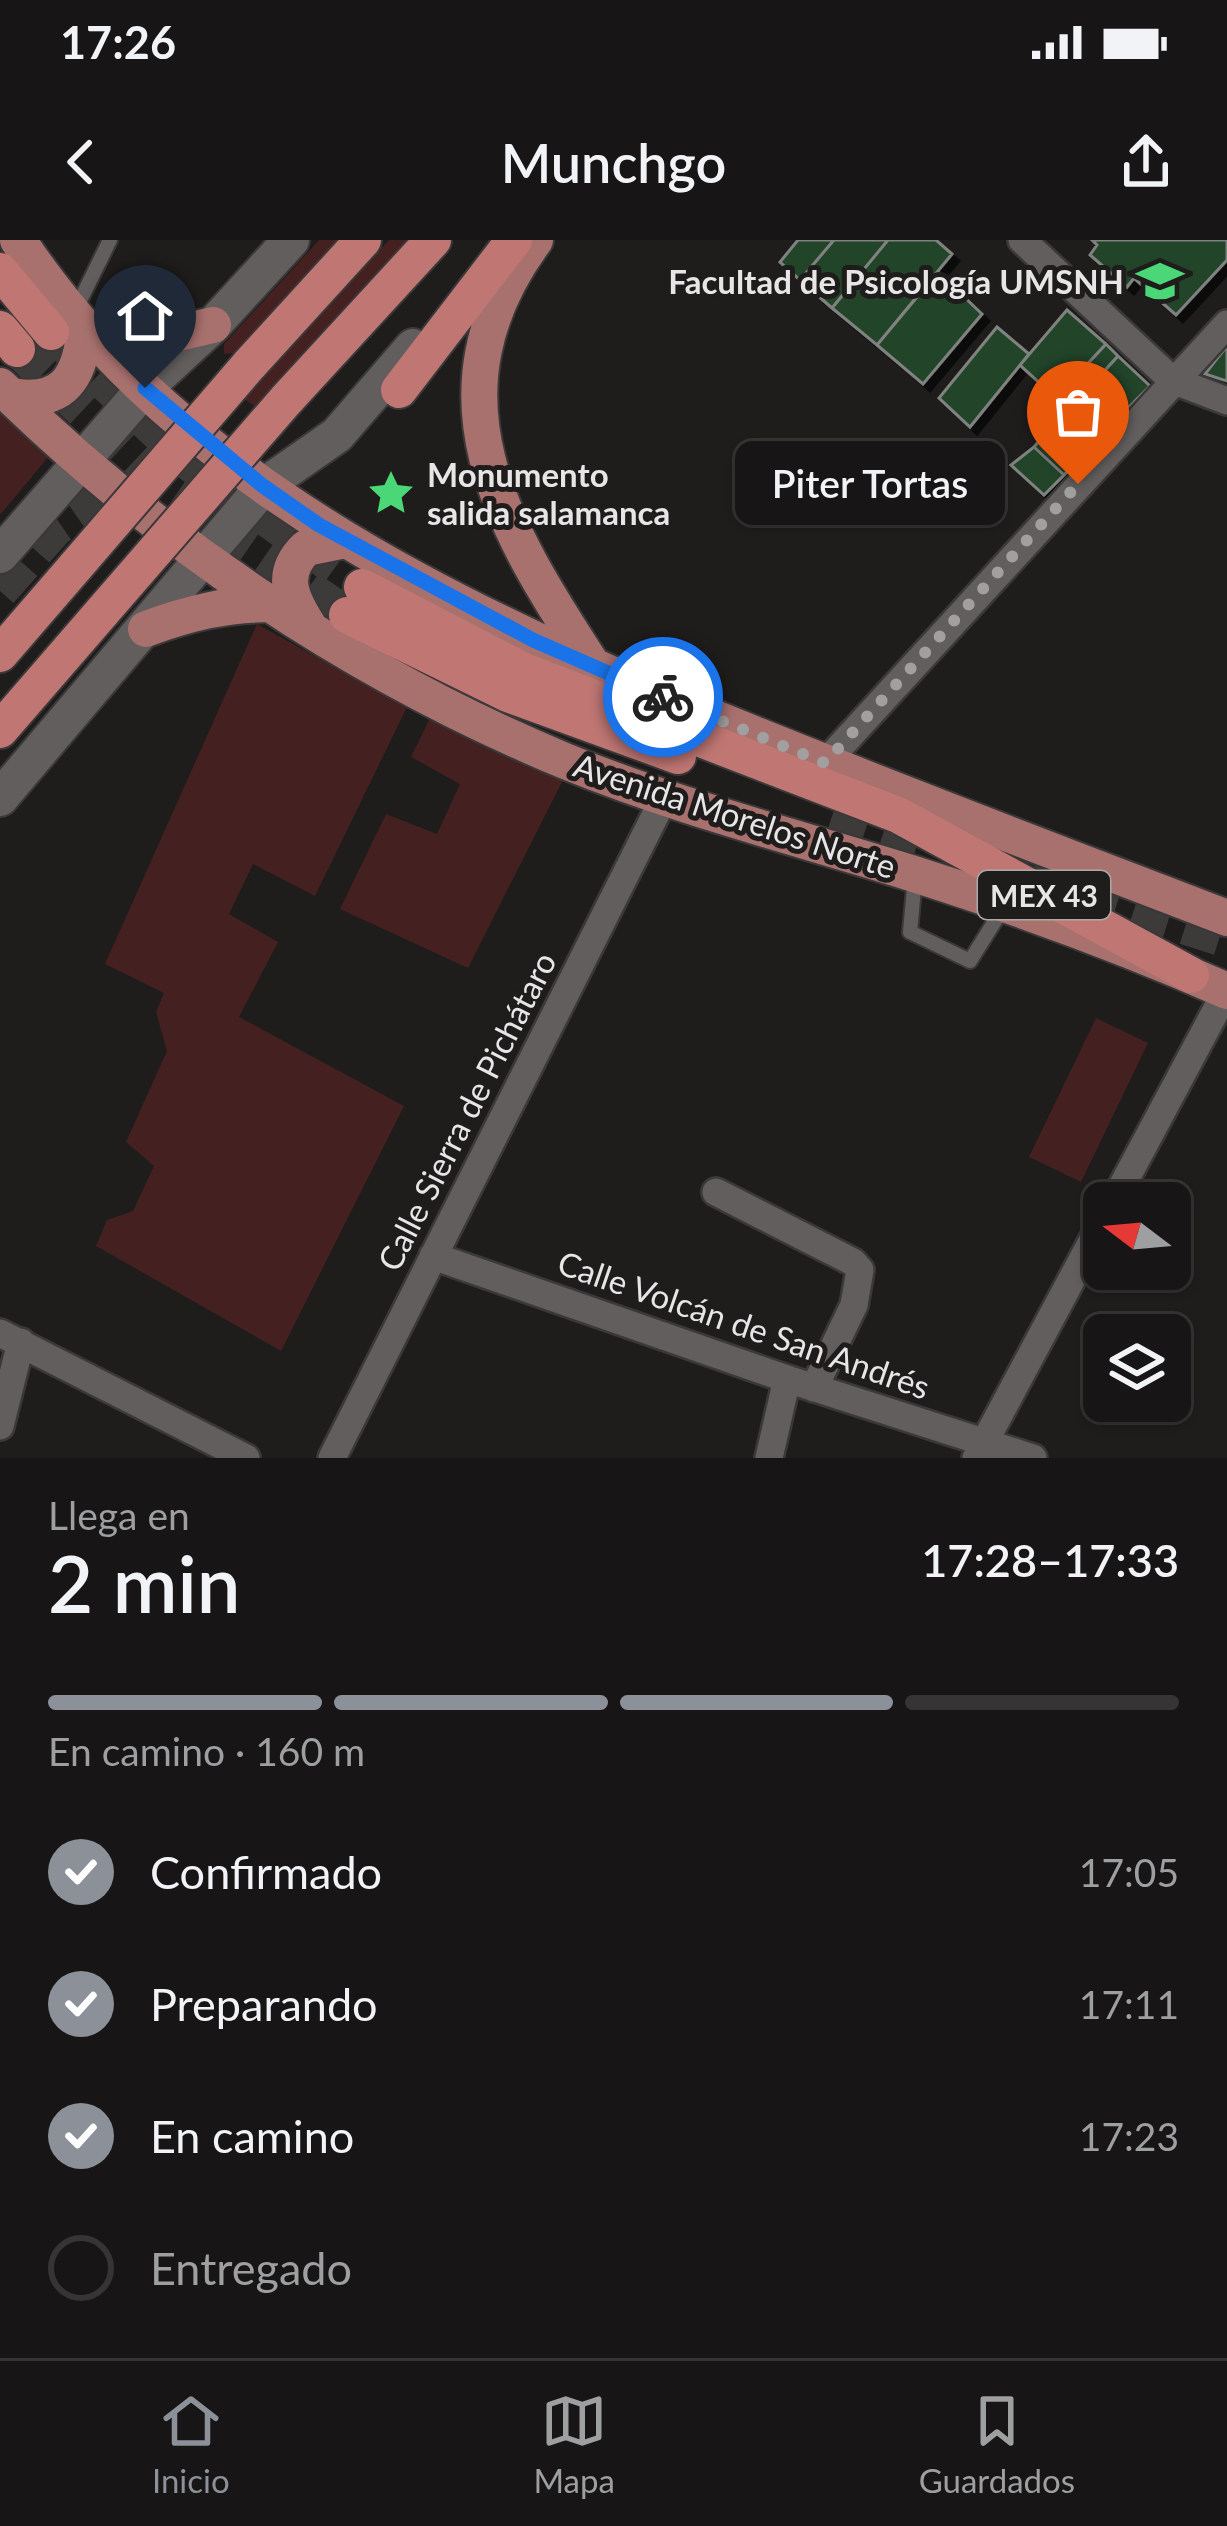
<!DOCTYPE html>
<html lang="es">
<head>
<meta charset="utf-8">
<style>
	body { margin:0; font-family:Lato,sans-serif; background:#242222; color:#f1f3f6; height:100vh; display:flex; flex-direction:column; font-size:45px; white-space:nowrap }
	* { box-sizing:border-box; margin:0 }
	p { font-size:39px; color:#9e9fa0 }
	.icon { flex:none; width:66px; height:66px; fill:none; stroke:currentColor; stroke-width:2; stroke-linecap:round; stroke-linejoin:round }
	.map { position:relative; height:1218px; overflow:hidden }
	.side { display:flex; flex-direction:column; background:#171515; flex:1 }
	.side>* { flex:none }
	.needle { width:78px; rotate:286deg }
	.fabs { position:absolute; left:1083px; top:942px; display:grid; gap:24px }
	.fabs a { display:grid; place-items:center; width:108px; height:108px; border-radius:18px; background:#171515; box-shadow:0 3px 9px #0004,0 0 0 3px #363434; font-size:60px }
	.pin { position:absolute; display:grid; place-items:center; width:102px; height:102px; color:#fff; margin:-123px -51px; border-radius:50% 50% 50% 0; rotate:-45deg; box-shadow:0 0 12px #0007 }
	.pin .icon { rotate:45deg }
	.courier { position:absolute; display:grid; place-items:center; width:120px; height:120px; margin:-60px; border:9px solid #1a73e8; border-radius:50%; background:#fff; color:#222; box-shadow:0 3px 15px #0007 }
	.bubble { position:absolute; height:84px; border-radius:18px; background:#171515; box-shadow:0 3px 9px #0004,0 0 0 3px #363434; font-size:39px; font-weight:600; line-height:84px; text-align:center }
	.headline em { font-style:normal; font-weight:600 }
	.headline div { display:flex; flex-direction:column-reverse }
	.headline { display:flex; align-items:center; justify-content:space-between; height:204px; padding:0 48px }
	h1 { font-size:78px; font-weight:600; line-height:90px }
	.bar { display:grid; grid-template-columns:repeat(4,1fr); gap:18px 12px; align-content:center; height:144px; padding:0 48px }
	.bar i { height:15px; border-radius:9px; background:#363434 }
	.bar .selected { background:#8c9099 }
	.bar p { grid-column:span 4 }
	ol { padding:0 48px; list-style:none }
	li { display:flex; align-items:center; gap:36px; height:132px }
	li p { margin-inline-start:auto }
	li .icon { padding:12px; border-radius:50%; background:#8c9099; color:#fff; stroke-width:4 }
	li:last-child { color:#9e9fa0 }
	li i { width:66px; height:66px; border:6px solid #363434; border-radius:50% }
	.status { display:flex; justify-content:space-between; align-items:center; height:84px; padding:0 60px; background:#171515; direction:ltr }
	.status svg { height:33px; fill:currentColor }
	header { display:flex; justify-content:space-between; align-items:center; height:156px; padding:0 48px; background:#171515; font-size:54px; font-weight:600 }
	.menu { display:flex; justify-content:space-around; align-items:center; height:168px; border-top:3px solid #363434; background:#171515; font-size:33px; color:#9e9fa0 }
	.menu a { display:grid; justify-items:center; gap:6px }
	.menu .selected { color:#8c9099 }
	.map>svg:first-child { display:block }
	.green { fill:#442120 }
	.building { fill:#23442b; stroke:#7f827f; stroke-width:3; filter:url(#shadow) }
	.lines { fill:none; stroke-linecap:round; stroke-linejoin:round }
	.trunk-tunnel { stroke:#3d3a3a; stroke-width:36; stroke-dasharray:36 18; stroke-linecap:butt }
	.service-casing { stroke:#3a3838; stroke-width:18 }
	.minor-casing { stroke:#3a3838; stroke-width:32 }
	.secondary-casing { stroke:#3a3838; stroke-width:40 }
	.primary-casing { stroke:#3a3838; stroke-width:40 }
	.trunk-casing { stroke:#3a3838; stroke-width:40 }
	.service { stroke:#615e5d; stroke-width:14 }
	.minor { stroke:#615e5d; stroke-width:27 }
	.secondary { stroke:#615e5d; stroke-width:36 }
	.primary { stroke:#a8716e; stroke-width:36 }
	.trunk { stroke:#c07774; stroke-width:36 }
	.trunk-bridge-casing { stroke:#3a3838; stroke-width:40; stroke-linecap:butt }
	.trunk-bridge { stroke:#c07774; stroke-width:36 }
	.done { stroke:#a19f9f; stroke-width:12; stroke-dasharray:0 21.6 }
	.route { stroke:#1a73e8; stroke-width:15 }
	.labels { text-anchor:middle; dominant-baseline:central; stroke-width:10; stroke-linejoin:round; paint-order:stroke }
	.shield { fill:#1f1c1c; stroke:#aba9a9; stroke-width:3 }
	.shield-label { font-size:30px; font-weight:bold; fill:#e7e5e5 }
	.poi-label { font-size:33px; font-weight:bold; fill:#e7e5e5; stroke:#1f1c1c; text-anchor:end }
	.street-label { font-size:33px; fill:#e7e5e5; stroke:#1f1c1c }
</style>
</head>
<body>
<div class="status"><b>17:26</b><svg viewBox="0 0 49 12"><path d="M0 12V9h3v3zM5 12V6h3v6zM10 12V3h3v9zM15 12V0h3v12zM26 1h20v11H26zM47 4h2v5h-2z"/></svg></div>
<header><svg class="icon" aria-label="back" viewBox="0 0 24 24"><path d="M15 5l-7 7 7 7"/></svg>Munchgo<svg class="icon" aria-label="share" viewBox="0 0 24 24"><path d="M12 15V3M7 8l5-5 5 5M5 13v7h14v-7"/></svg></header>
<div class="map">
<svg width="1227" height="1218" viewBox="0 0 1227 1218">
	<defs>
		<filter id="shadow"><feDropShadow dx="7" dy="7" stdDeviation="0" flood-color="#0009"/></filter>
	</defs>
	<rect width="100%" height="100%" fill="#1f1c1c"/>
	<path class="green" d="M319,0H339L233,113L224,114V104Z
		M389,0H409L255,167L242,157Z
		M0,161L50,215L0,275Z
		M257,384L407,467L315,656L253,624L229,674L278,702L239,777L404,866L281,1111L96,1006L107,980L133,971L154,926L126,902L167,811L156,772L164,753L105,724Z
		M430,478L565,536L468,728L340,669L386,574L437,594L460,544L411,517Z
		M1096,778L1148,803L1081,942L1029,917Z"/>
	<path class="building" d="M798,0H834L800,40L780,22Z
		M834,0H888L832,68L800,40Z
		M888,0H936L952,14L877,105L832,68Z
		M1092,0H1227V20L1176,75L1134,38L1127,47L1090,15L1097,5Z
		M938,32L982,74L923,144L877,105Z
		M1067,70L1106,104L1056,158L1020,125Z
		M997,87L1029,114L970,187L939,158Z
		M1106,104L1118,116L1069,170L1056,158Z
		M1227,106V141L1205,134L1215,121Z
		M1118,116L1150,146L1118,178L1087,150Z
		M1087,150L1118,178L1099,198L1069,170Z
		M1081,182L1099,198L1064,235L1034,207L1053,185L1066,197Z
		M1034,207L1064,235L1044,255L1011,225Z"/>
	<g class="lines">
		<path class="trunk-tunnel" d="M58,99L192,225L362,347
			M17,109L169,252L347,375
			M0,351L56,288L104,254L142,253
			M833,573L932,605
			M1031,637L1227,700"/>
		<defs>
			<path id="service" d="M75,71L110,0
				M915,637L910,692L970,721L1005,665"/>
			<path id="minor" d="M1022,0L1172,140L1227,161
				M825,523L1227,84
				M716,952L853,1022L860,1030L854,1065L814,1148
				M1113,963L1227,750
				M433,1016L787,1139L1033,1218
				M0,1093L246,1218
				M0,1186L21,1102
				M332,1218L664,558
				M769,1218L787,1139
				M976,1218L1104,979"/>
			<path id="secondary" d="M0,315L145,148L213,85L291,0
				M0,558L264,246L337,195L413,107"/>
			<path id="primary" d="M18,0C184,250 476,380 744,490C904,555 1066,616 1227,678
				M535,0C421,155 503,288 593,426
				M0,146C162,305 356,434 565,521C677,567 796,597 911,633C1018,667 1125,706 1227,751
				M10,156C64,165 80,138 85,88L165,96L213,85
				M308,385C291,358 279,334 306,308L345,300
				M146,389C189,373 226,364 272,364"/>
			<path id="trunk" d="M0,31L51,92
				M0,89L17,109
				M249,125L363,0
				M399,150L514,0
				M286,160L433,0
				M362,347L524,431L898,575L1191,735
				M347,375L508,454L678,516
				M0,414L76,326
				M0,490L103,371"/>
		</defs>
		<use href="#service" class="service-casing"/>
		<use href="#minor" class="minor-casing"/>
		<use href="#secondary" class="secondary-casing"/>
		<use href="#primary" class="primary-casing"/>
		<use href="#trunk" class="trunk-casing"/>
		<use href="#service" class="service"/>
		<use href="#minor" class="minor"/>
		<use href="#secondary" class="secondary"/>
		<use href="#primary" class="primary"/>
		<use href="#trunk" class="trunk"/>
		<defs>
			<path id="trunk-bridge" d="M76,326L249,125
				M103,371L286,160"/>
		</defs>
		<use href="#trunk-bridge" class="trunk-bridge-casing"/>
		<use href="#trunk-bridge" class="trunk-bridge"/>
	</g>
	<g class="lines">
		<path class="done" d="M663,457L825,523L1078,244"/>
		<path class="route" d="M145,148L263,246L319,285L533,400L663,457"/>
	</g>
	<defs>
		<symbol id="university-bare" viewBox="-9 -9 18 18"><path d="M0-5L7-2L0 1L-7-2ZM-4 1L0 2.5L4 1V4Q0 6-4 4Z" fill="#4bd677" stroke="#1f1c1c" stroke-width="2.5" paint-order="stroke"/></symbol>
		<symbol id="sight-bare" viewBox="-9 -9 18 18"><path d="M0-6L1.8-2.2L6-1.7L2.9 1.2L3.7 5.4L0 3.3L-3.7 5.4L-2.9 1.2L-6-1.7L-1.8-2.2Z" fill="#4bd677" stroke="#1f1c1c" stroke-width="2.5" paint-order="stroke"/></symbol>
	</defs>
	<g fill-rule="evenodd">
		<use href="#university-bare" x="1127" y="8" width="66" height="66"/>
		<use href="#sight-bare" x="358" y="220" width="66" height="66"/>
	</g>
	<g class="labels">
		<rect class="shield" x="978" y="631" width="132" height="48" rx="9"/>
		<g class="shield-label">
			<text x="1044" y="655">MEX 43</text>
		</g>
		<g class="poi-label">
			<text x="1124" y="41">Facultad de Psicología UMSNH</text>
			<text x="427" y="234" text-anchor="start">Monumento<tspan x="427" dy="38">salida salamanca</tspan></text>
		</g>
		<g class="street-label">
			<text transform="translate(735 575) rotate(18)">Avenida Morelos Norte</text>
			<text transform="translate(466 871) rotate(-63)">Calle Sierra de Pichátaro</text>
			<text transform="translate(744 1084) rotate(19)">Calle Volcán de San Andrés</text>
		</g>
	</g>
</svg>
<div class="fabs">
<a><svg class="needle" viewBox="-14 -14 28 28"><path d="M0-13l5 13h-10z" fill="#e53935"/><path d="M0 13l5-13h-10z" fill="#9e9fa0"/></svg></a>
<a><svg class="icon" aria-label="layers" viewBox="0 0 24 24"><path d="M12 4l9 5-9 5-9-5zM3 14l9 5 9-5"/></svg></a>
</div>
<div class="pin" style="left:1078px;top:244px;background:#ea580c"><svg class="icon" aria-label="bag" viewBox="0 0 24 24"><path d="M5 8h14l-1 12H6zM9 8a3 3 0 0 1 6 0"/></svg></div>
<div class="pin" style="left:145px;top:148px;background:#1f2937"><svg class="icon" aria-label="home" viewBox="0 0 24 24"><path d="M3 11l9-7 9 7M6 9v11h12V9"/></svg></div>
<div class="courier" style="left:663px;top:457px"><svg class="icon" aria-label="bike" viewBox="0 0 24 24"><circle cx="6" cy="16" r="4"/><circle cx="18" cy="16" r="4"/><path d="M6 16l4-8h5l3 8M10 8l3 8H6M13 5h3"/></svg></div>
<div class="bubble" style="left:735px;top:201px;width:270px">Piter Tortas</div>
</div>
<section class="side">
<div class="headline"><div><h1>2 min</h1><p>Llega en</p></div><em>17:28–17:33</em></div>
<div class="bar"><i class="selected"></i><i class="selected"></i><i class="selected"></i><i></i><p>En camino · 160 m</p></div>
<ol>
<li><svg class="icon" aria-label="check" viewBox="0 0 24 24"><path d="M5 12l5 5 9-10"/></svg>Confirmado<p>17:05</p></li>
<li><svg class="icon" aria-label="check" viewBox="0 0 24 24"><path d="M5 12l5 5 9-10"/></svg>Preparando<p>17:11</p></li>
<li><svg class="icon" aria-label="check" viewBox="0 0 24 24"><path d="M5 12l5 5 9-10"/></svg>En camino<p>17:23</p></li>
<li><i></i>Entregado</li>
</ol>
</section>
<nav class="menu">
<a class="selected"><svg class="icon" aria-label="home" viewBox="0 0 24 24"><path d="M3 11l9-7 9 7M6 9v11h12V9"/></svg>Inicio</a>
<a><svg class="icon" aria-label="map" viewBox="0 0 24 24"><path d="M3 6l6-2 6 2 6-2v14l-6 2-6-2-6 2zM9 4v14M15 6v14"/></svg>Mapa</a>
<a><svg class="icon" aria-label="saved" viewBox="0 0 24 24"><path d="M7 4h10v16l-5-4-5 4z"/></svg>Guardados</a>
</nav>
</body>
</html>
